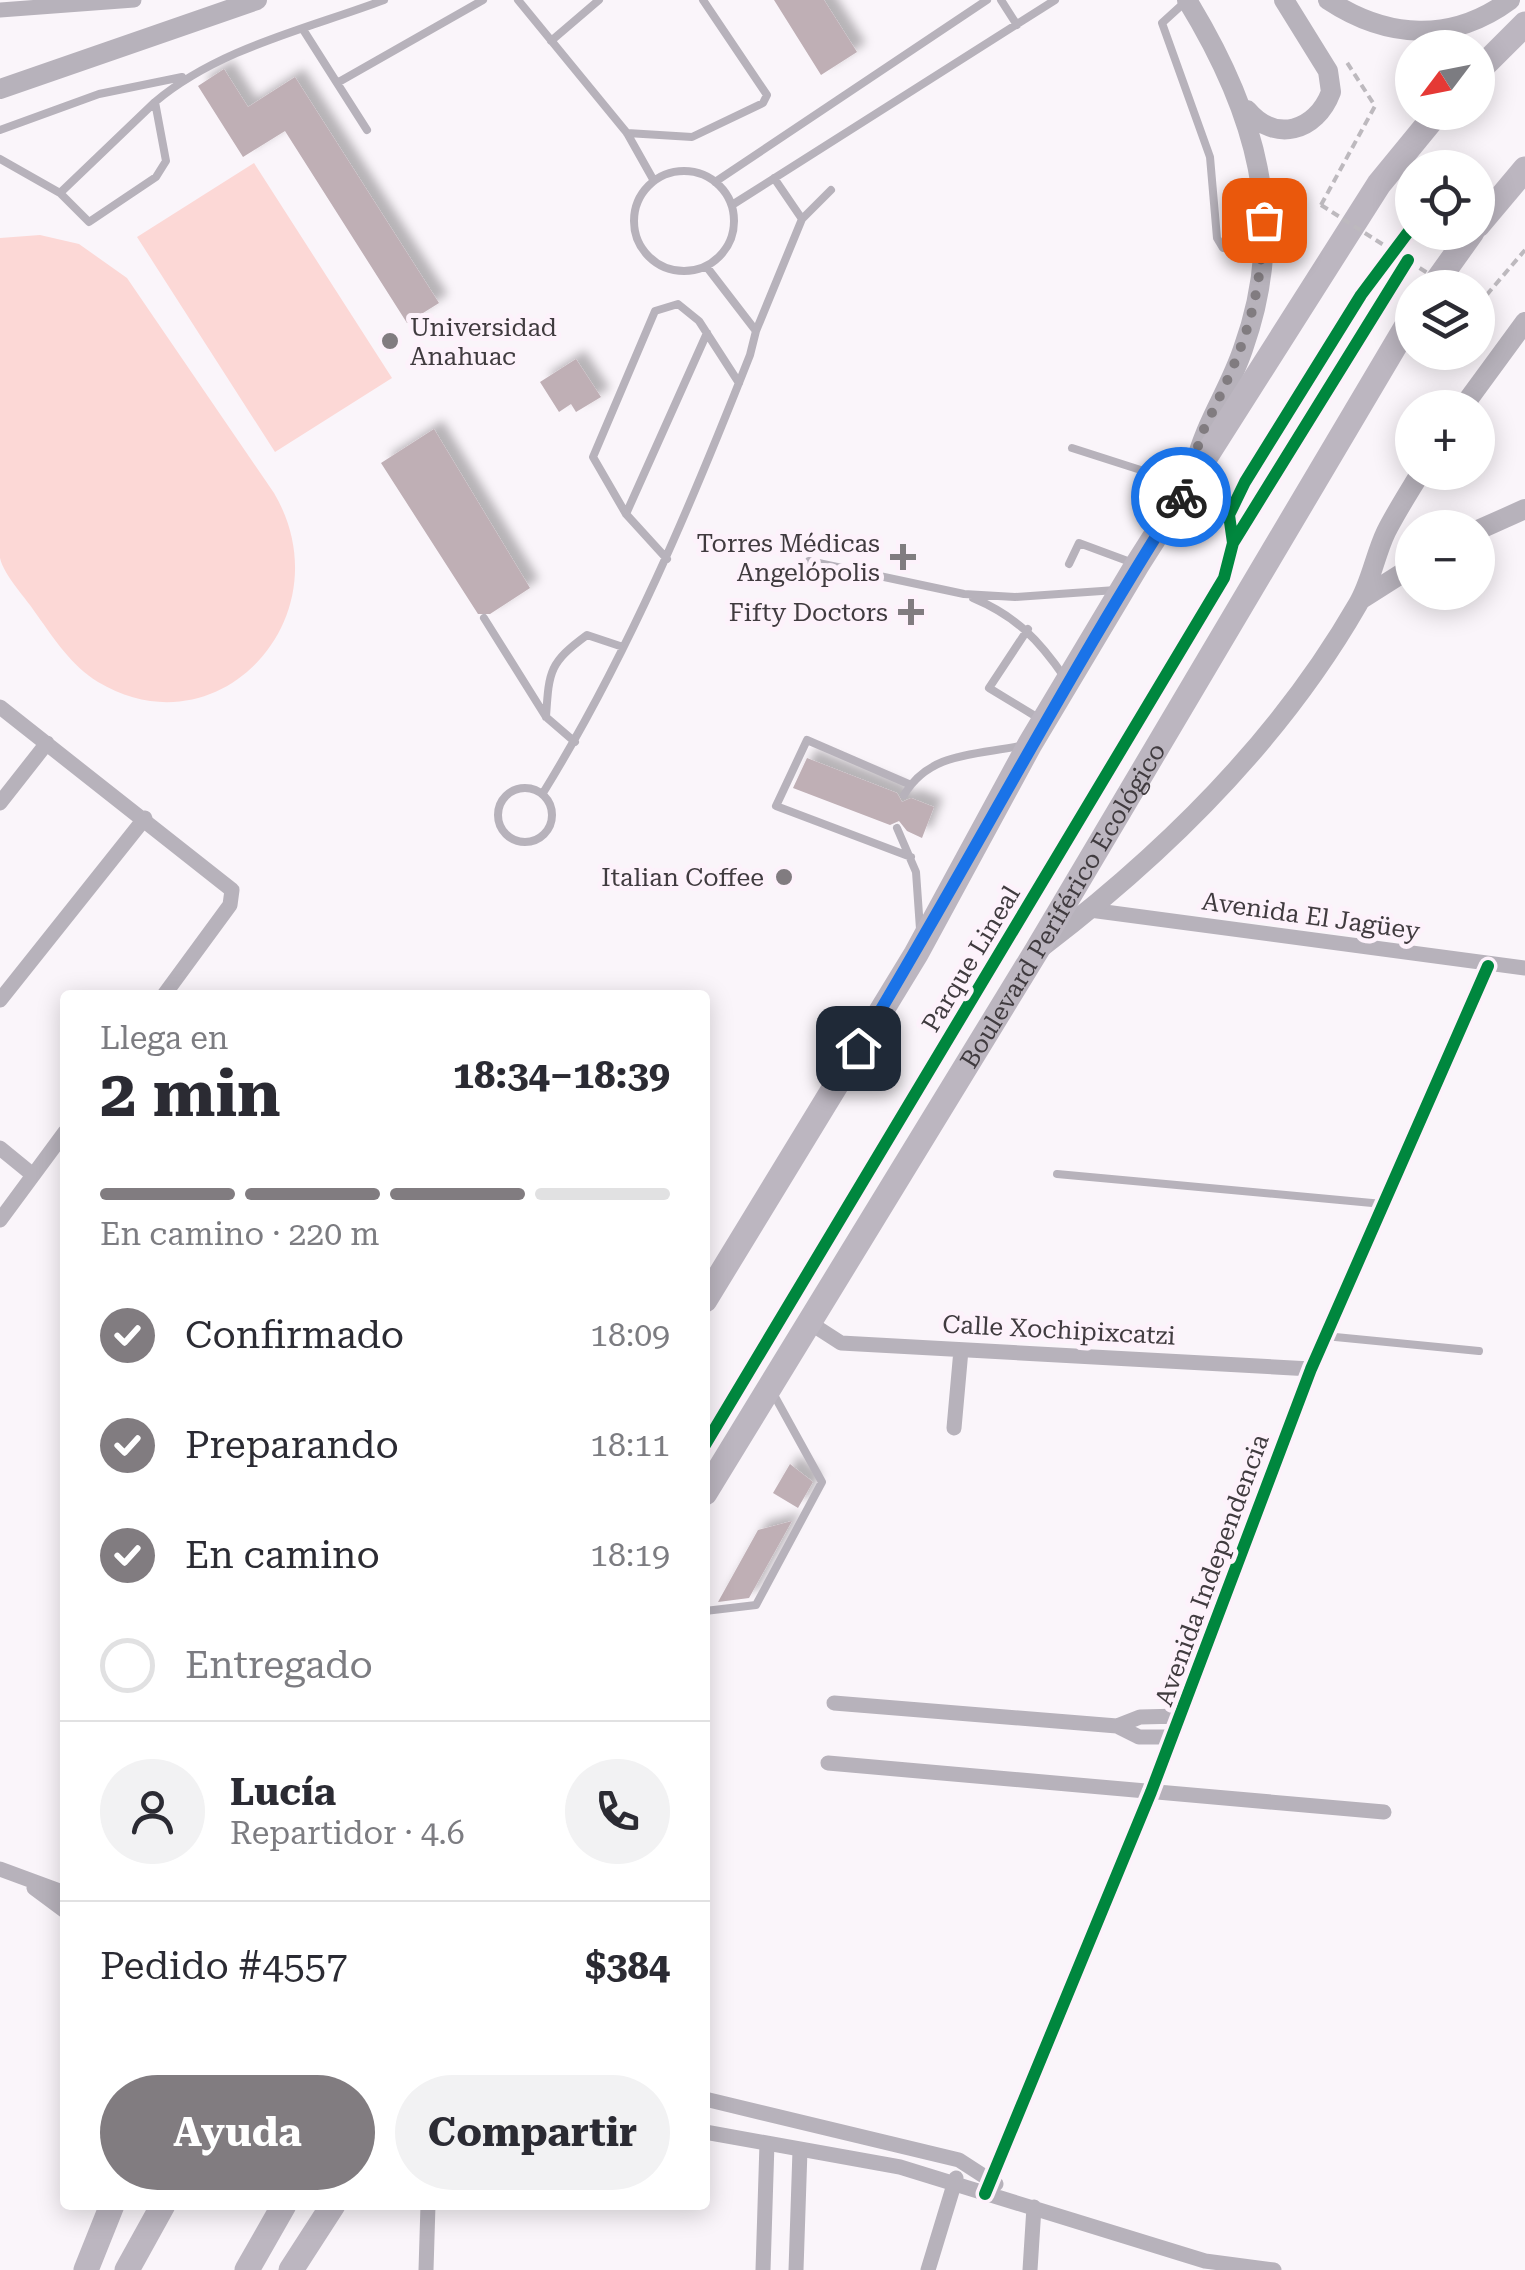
<!DOCTYPE html>
<html lang="es">
<head>
<meta charset="utf-8">
<style>
	body { margin:0; font-family:"Roboto Serif",serif; background:#f2f2f3; color:#2b2b33; height:100vh; display:flex; flex-direction:column; font-size:38px; white-space:nowrap }
	* { box-sizing:border-box; margin:0 }
	p { font-size:32px; color:#7c7c81 }
	.icon { flex:none; width:55px; height:55px; fill:none; stroke:currentColor; stroke-width:2; stroke-linecap:round; stroke-linejoin:round }
	.map { position:relative; flex:1; overflow:hidden }
	.sheet { position:absolute; left:60px; top:990px; width:650px; height:1220px; display:flex; flex-direction:column; background:#fff; border-radius:10px; box-shadow:0 5px 25px #0003 }
	.sheet>* { flex:none }
	.needle { width:65px; rotate:238deg }
	.controls { position:absolute; left:1395px; top:30px; display:grid; gap:20px }
	.controls a { display:grid; place-items:center; width:100px; height:100px; border-radius:50%; background:#fff; box-shadow:0 5px 25px #0003; font-size:50px }
	.pin { position:absolute; display:grid; place-items:center; width:85px; height:85px; color:#fff; margin:-42px; border-radius:20px; box-shadow:0 5px 15px #0006 }
	.courier { position:absolute; display:grid; place-items:center; width:100px; height:100px; margin:-50px; border:8px solid #1a73e8; border-radius:50%; background:#fff; color:#222; box-shadow:0 2px 12px #0007 }
	.headline em { font-style:normal; font-weight:700 }
	.headline div { display:flex; flex-direction:column-reverse }
	.headline { display:flex; align-items:center; justify-content:space-between; height:170px; padding:0 40px }
	h1 { font-size:65px; font-weight:700; line-height:75px }
	.bar { display:grid; grid-template-columns:repeat(4,1fr); gap:15px 10px; align-content:center; height:120px; padding:0 40px }
	.bar i { height:12px; border-radius:8px; background:#e1e1e2 }
	.bar .selected { background:#817c80 }
	.bar p { grid-column:span 4 }
	.line { display:flex; align-items:center; gap:25px; padding:0 40px; border-top:2px solid #e1e1e2 }
	.line div { flex:1 }
	.round { display:grid; place-items:center; flex:none; width:105px; height:105px; border-radius:52px; background:#f2f2f3 }
	ol { padding:0 40px; list-style:none }
	li { display:flex; align-items:center; gap:30px; height:110px }
	li p { margin-inline-start:auto }
	li .icon { padding:10px; border-radius:50%; background:#817c80; color:#fff; stroke-width:4 }
	li:last-child { color:#7c7c81 }
	li i { width:55px; height:55px; border:5px solid #e1e1e2; border-radius:50% }
	.button { display:flex; gap:20px; margin-top:auto; padding:20px 40px }
	.button a { flex:1; height:115px; border-radius:60px; background:#817c80; color:#fff; font-size:40px; font-weight:700; line-height:115px; text-align:center }
	.button a+a { background:#f2f2f3; color:#2b2b33 }
	.map>svg:first-child { display:block }
	.green { fill:#fcd8d6 }
	.building { fill:#bfafb5; filter:url(#shadow) }
	.lines { fill:none; stroke-linecap:round; stroke-linejoin:round }
	.path { stroke:#bdb9be; stroke-width:4; stroke-dasharray:8 5; stroke-linecap:butt }
	.service { stroke:#b7b2bb; stroke-width:8 }
	.minor { stroke:#b7b2bb; stroke-width:15 }
	.tertiary { stroke:#b7b2bb; stroke-width:20 }
	.trunk { stroke:#bcb6c0; stroke-width:25 }
	.path-bridge { stroke:#bdb9be; stroke-width:4; stroke-dasharray:8 5; stroke-linecap:butt }
	.cycleway-casing { stroke:#fdf2fb; stroke-width:19 }
	.cycleway { stroke:#00873e; stroke-width:12 }
	.done { stroke:#817c80; stroke-width:10; stroke-dasharray:0 18 }
	.route { stroke:#1a73e8; stroke-width:12 }
	.poi-dot { fill:#817c80; stroke:#fdf2fb; stroke-width:4 }
	.labels { text-anchor:middle; dominant-baseline:central; stroke-width:10; stroke-linejoin:round; paint-order:stroke }
	.poi-label { font-size:25px; fill:#403b3f; stroke:#fdf2fb; text-anchor:end }
	.street-label { font-size:25px; fill:#403b3f; stroke:#fdf2fb }
</style>
</head>
<body>
<div class="map">
<svg width="1525" height="2270" viewBox="0 0 1525 2270">
	<defs>
		<filter id="shadow"><feDropShadow dx="9" dy="-9" stdDeviation="5" flood-color="#0004"/></filter>
	</defs>
	<rect width="100%" height="100%" fill="#faf5fa"/>
	<path class="green" d="M254,163L392,378L275,452L137,237Z
		M40,235L79,244L127,278L274,493C346,615 220,755 98,682C71,665 55,640 37,615C27,599 4,576 0,558C0,530 0,494 0,466C0,390 0,314 0,238Z"/>
	<path class="building" d="M774,0H824L857,52L821,75Z
		M224,69L248,107L295,77L439,303L407,323L285,131L243,157L198,86Z
		M576,359L601,397L576,412L571,404L559,412L540,382Z
		M434,429L530,588L490,614H478L381,463Z
		M807,758L897,793L902,802L911,798L934,807L922,838L907,831L899,821L890,825L793,788Z
		M790,1464L813,1482L798,1508L773,1493Z
		M792,1521L749,1598L718,1602L758,1530Z"/>
	<g class="lines">
		<path class="path" d="M1321,205L1375,106L1346,61
			M1478,305L1525,250"/>
		<path class="service" d="M518,0L627,133L654,181
			M1001,0L1017,25
			M1184,3L1162,23L1210,157L1217,238L1223,248L1262,252
			M304,31L337,83L483,0
			M551,41L599,0
			M337,83L367,130
			M155,102L166,161L156,177L89,222L60,193Z
			M155,102C219,48 307,29 384,0
			M0,130L99,94L182,77
			M627,133L692,137L763,103L767,95L703,0
			M0,159L60,193
			M634 221a50 50 0 1 1 100 0a50 50 0 1 1-100 0Z
			M774,178L802,219
			M715,182L987,0
			M732,205L1055,0
			M756,331L802,219L831,190
			M1072,448L1150,473L1181,488
			M626,514L707,333
			M667,559L626,514L593,457L655,311L678,304L699,321L739,383
			M809,561L964,594L1015,597L1116,590
			M1069,564L1079,543L1133,563
			M973,598C1016,616 1039,640 1065,678
			M484,618L546,717L575,742
			M1028,629L989,688L1040,719
			M546,717C549,671 549,663 587,635L623,647
			M911,785L807,740L776,806L911,857
			M498 815a27 27 0 1 1 54 0a27 27 0 1 1-54 0Z
			M543,793C628,655 691,505 750,355L756,331L706,266
			M904,795C929,752 976,755 1020,746
			M897,828L916,872L920,929
			M1057,1174L1383,1204
			M1325,1336L1479,1351
			M705,1611L756,1605L822,1482L774,1395"/>
		<path class="minor" d="M0,10L134,0
			M0,707L232,890L230,905L164,995
			M0,803L47,743
			M1090,910L1525,968
			M0,1000L145,818
			M0,1148L33,1175
			M0,1220L65,1132
			M810,1323L841,1343L1311,1369
			M954,1428L961,1350
			M834,1703L1117,1726L1139,1737H1173
			M1117,1726L1140,1717L1181,1716
			M828,1763L1384,1812
			M0,1869L65,1893
			M34,1888L65,1911
			M705,2099L959,2160L996,2184
			M705,2132L900,2167L1205,2261L1274,2270
			M985,2194L1151,1792L1311,1369L1488,966
			M426,2270L428,2205
			M763,2270L767,2143
			M796,2270L800,2150
			M928,2270L956,2178
			M1030,2270L1034,2207"/>
		<path class="tertiary" d="M1187,0C1255,111 1289,221 1243,349C1228,393 1205,422 1194,469
			M1328,0C1387,39 1452,43 1510,0
			M0,89L257,0
			M1247,110C1275,143 1316,132 1331,92L1328,71L1284,0
			M1462,408L1525,322
			M1478,530L1525,509
			M1360,600L1412,567
			M1043,946C1165,853 1281,738 1358,604C1371,582 1375,555 1386,532C1396,512 1409,492 1421,472"/>
		<g class="trunk">
			<path d="M1478,71L1525,24"/>
			<path d="M1478,225L1525,169"/>
			<path d="M1432,288L1472,232"/>
			<path d="M705,1300L916,954L1030,744L1137,565L1379,184L1438,112"/>
			<path id="s1" d="M705,1493L1037,950L1412,317"/>
			<path d="M86,2270L112,2205"/>
			<path d="M127,2270L163,2205"/>
			<path d="M247,2270L284,2205"/>
			<path d="M291,2270L333,2205"/>
		</g>
		<path class="path-bridge" d="M1321,205L1451,288"/>
		<defs>
			<path id="cycleway" d="M1233,543L1408,260
				M705,1445L1224,578L1233,543L1229,515L1245,482L1361,295L1412,227
				M985,2194L1151,1792L1311,1369L1488,966"/>
		</defs>
		<use href="#cycleway" class="cycleway-casing"/>
		<use href="#cycleway" class="cycleway"/>
	</g>
	<g class="lines">
		<path class="done" d="M1181,497C1195,474 1194,448 1206,425C1244,348 1260,307 1264,220"/>
		<path class="route" d="M858,1048C968,866 1066,676 1181,497"/>
	</g>
	<g class="poi-dot">
		<circle cx="390" cy="341" r="10"/>
		<path d="M898 542h10v10h10v10h-10v10h-10v-10h-10v-10h10z"/>
		<path d="M906 597h10v10h10v10h-10v10h-10v-10h-10v-10h10z"/>
		<circle cx="784" cy="877" r="10"/>
	</g>
	<g class="labels">
		<g class="poi-label">
			<text x="410" y="327" text-anchor="start">Universidad<tspan x="410" dy="29">Anahuac</tspan></text>
			<text x="880" y="543">Torres Médicas<tspan x="880" dy="29">Angelópolis</tspan></text>
			<text x="888" y="612">Fifty Doctors</text>
			<text x="764" y="877">Italian Coffee</text>
		</g>
		<g class="street-label">
			<text stroke="none"><textPath href="#s1" startOffset="688">Boulevard Periférico Ecológico</textPath></text>
			<text transform="translate(1311 916) rotate(8)">Avenida El Jagüey</text>
			<text transform="translate(971 959) rotate(-59)">Parque Lineal</text>
			<text transform="translate(1059 1330) rotate(3)">Calle Xochipixcatzi</text>
			<text transform="translate(1212 1570) rotate(-70)">Avenida Independencia</text>
		</g>
	</g>
</svg>
<div class="controls">
<a><svg class="needle" viewBox="-14 -14 28 28"><path d="M0-13l5 13h-10z" fill="#e53935"/><path d="M0 13l5-13h-10z" fill="#7c7c81"/></svg></a>
<a><svg class="icon" aria-label="locate" viewBox="0 0 24 24"><circle cx="12" cy="12" r="6"/><path d="M12 2v4M12 18v4M2 12h4M18 12h4"/></svg></a>
<a><svg class="icon" aria-label="layers" viewBox="0 0 24 24"><path d="M12 4l9 5-9 5-9-5zM3 14l9 5 9-5"/></svg></a>
<a>+</a>
<a>−</a>
</div>
<div class="pin" style="left:1264px;top:220px;background:#ea580c"><svg class="icon" aria-label="bag" viewBox="0 0 24 24"><path d="M5 8h14l-1 12H6zM9 8a3 3 0 0 1 6 0"/></svg></div>
<div class="pin" style="left:858px;top:1048px;background:#1f2937"><svg class="icon" aria-label="home" viewBox="0 0 24 24"><path d="M3 11l9-7 9 7M6 9v11h12V9"/></svg></div>
<div class="courier" style="left:1181px;top:497px"><svg class="icon" aria-label="bike" viewBox="0 0 24 24"><circle cx="6" cy="16" r="4"/><circle cx="18" cy="16" r="4"/><path d="M6 16l4-8h5l3 8M10 8l3 8H6M13 5h3"/></svg></div>
<section class="sheet">
<div class="headline"><div><h1>2 min</h1><p>Llega en</p></div><em>18:34–18:39</em></div>
<div class="bar"><i class="selected"></i><i class="selected"></i><i class="selected"></i><i></i><p>En camino · 220 m</p></div>
<ol>
<li><svg class="icon" aria-label="check" viewBox="0 0 24 24"><path d="M5 12l5 5 9-10"/></svg>Confirmado<p>18:09</p></li>
<li><svg class="icon" aria-label="check" viewBox="0 0 24 24"><path d="M5 12l5 5 9-10"/></svg>Preparando<p>18:11</p></li>
<li><svg class="icon" aria-label="check" viewBox="0 0 24 24"><path d="M5 12l5 5 9-10"/></svg>En camino<p>18:19</p></li>
<li><i></i>Entregado</li>
</ol>
<div class="line" style="height:180px"><a class="round"><svg class="icon" aria-label="person" viewBox="0 0 24 24"><circle cx="12" cy="8" r="4"/><path d="M4 21q1-7 8-7t8 7"/></svg></a><div><b>Lucía</b><p>Repartidor · 4.6</p></div><a class="round"><svg class="icon" aria-label="phone" viewBox="0 0 24 24"><path d="M5 4h4l2 5-3 2q2 4 5 5l2-3 5 2v4C11 20 4 13 5 4z"/></svg></a></div>
<div class="line" style="height:130px"><div>Pedido #4557</div><b>$384</b></div>
<div class="button"><a>Ayuda</a><a>Compartir</a></div>
</section>
</div>
</body>
</html>
